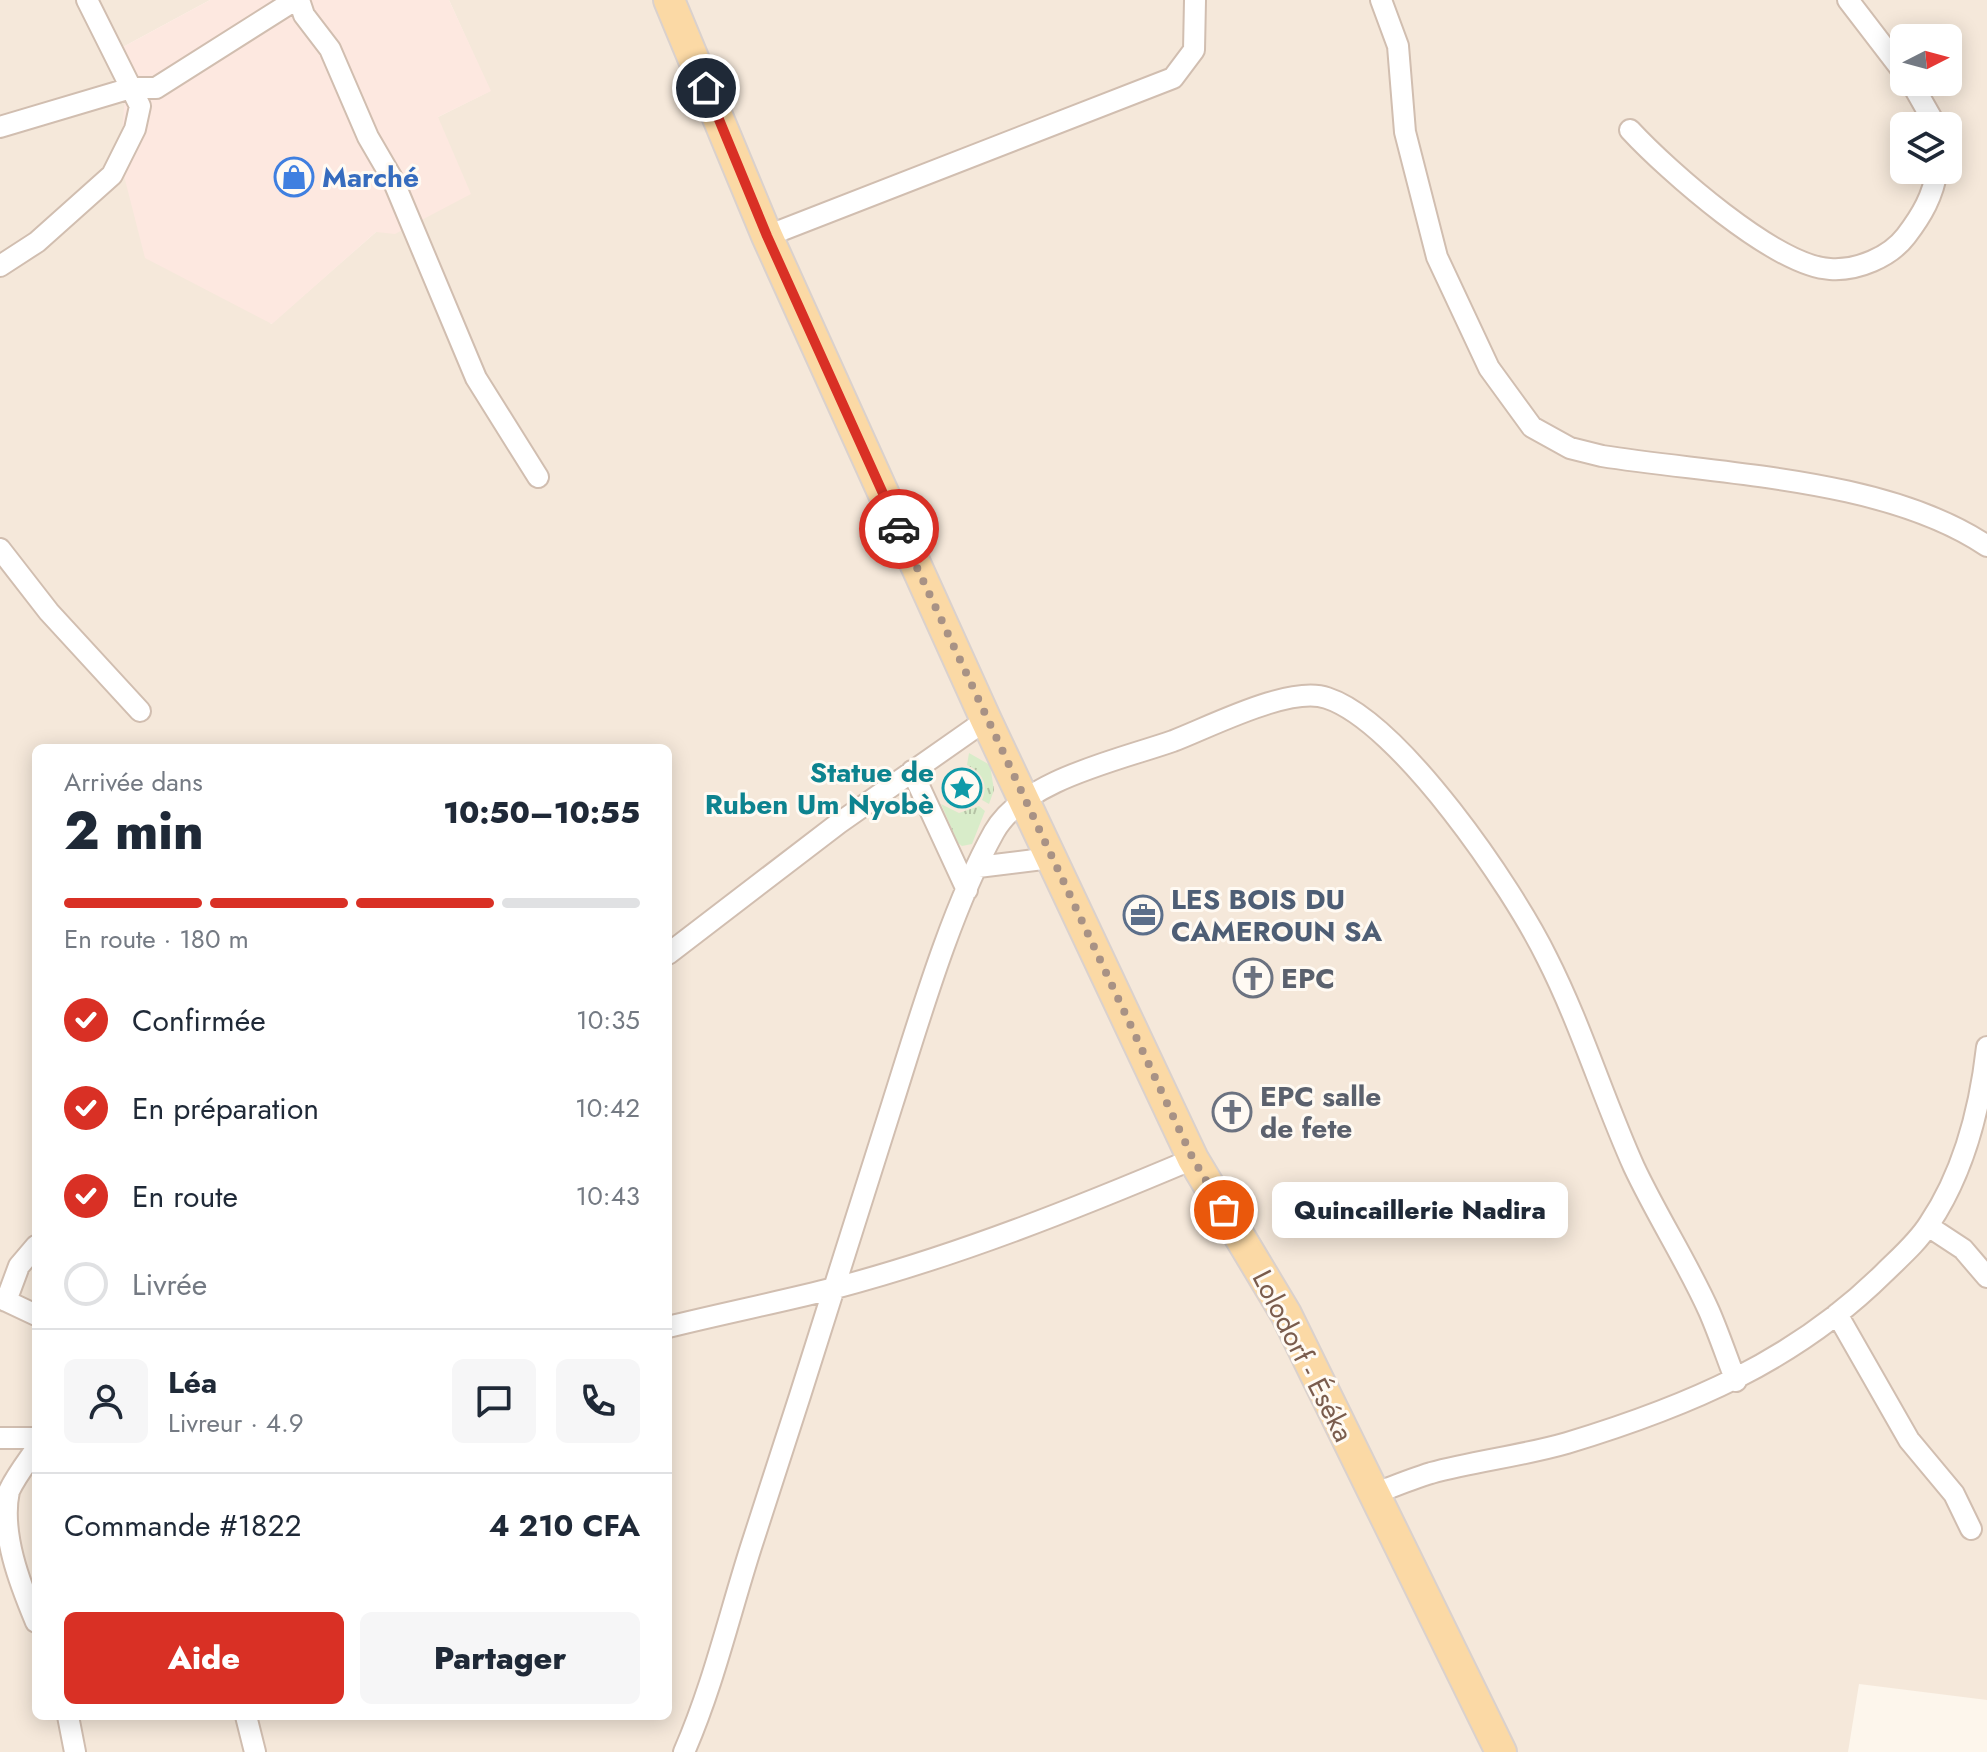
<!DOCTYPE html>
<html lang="fr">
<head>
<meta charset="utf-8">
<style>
	body { margin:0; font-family:Jost,sans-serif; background:#f6f6f7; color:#1f2937; height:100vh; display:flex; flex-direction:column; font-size:30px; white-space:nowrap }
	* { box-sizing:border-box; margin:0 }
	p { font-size:26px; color:#747a83 }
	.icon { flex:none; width:44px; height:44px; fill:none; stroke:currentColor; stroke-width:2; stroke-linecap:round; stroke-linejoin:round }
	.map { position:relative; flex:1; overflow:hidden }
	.panel { position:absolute; left:32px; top:744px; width:640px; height:976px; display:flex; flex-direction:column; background:#fff; border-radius:12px; box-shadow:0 4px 20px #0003 }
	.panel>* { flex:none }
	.needle { width:52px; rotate:84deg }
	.tools { position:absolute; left:1890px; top:24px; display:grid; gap:16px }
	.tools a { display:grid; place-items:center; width:72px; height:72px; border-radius:12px; background:#fff; box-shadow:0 4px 20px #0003; font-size:40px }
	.pin { position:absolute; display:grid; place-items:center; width:68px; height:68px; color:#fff; margin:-34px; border:4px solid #fff; border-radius:50%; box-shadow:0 2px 8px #0007 }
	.courier { position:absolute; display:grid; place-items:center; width:80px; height:80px; margin:-40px; border:6px solid #d93025; border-radius:50%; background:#fff; color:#222; box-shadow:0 2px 10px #0007 }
	.bubble { position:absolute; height:56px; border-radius:12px; background:#fff; box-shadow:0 4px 20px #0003; font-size:26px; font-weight:800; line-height:56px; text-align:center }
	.summary em { font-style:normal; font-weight:800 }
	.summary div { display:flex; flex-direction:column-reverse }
	.summary { display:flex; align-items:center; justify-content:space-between; height:136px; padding:0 32px }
	h1 { font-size:52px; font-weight:800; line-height:60px }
	.bar { display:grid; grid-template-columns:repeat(4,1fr); gap:12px 8px; align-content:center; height:96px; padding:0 32px }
	.bar i { height:10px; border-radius:6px; background:#e0e1e3 }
	.bar .active { background:#d93025 }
	.bar p { grid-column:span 4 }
	.line { display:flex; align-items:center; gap:20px; padding:0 32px; border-top:2px solid #e0e1e3 }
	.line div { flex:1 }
	.round { display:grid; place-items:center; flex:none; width:84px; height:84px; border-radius:12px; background:#f6f6f7 }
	ol { padding:0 32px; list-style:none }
	li { display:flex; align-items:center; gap:24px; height:88px }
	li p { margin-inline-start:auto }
	li .icon { padding:8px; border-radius:50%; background:#d93025; color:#fff; stroke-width:4 }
	li:last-child { color:#747a83 }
	li i { width:44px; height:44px; border:4px solid #e0e1e3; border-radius:50% }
	.primary-button { display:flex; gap:16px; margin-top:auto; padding:16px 32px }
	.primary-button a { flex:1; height:92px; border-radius:12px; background:#d93025; color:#fff; font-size:32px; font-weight:800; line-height:92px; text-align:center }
	.primary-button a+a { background:#f6f6f7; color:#1f2937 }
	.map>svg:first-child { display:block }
	.residential { fill:#f5e8da; fill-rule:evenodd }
	.commercial { fill:#fde8e0 }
	.grass { fill:url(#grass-tufts) }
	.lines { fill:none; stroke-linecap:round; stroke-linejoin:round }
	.street-casing { stroke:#d1beb0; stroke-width:24 }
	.primary-casing { stroke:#dad1cd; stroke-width:34 }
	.street { stroke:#fff; stroke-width:20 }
	.primary { stroke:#fbd9a5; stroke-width:30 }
	.done { stroke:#a89285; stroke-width:8; stroke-dasharray:0 14.4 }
	.route { stroke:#d93025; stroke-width:10 }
	.labels { text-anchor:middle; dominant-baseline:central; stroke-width:6; stroke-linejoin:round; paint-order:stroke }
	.shop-label { font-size:28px; font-weight:bold; fill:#366cbe; stroke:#fffaf3; text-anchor:start }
	.culture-label { font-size:28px; font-weight:bold; fill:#0d838f; stroke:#fffaf3; text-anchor:end }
	.service-label { font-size:28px; font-weight:bold; fill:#4e5e75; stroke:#fffaf3; text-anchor:start }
	.worship-label { font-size:28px; font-weight:bold; fill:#5b616d; stroke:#fffaf3; text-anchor:start }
	.street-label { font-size:28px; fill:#7a5c4d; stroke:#fffaf3 }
</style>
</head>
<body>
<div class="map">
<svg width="1987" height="1752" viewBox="0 0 1987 1752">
	<defs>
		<pattern id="grass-tufts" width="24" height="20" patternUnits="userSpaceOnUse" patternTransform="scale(2)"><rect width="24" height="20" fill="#d8ecc9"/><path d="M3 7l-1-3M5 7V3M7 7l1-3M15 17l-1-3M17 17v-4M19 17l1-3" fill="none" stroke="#b4c2a5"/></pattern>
	</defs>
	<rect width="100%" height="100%" fill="#fdf6ec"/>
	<path class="residential" d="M0,0H210L123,47L271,324L376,232L438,117L490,91L449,0H1987V1700L1859,1684L1848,1752H0ZM1904,38H1948V82H1904ZM1904,126H1948V170H1904ZM36,748H668V1716H36Z"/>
	<path class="commercial" d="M210,0H449L491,91L438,117L471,194L395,234L376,232L272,324L145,258L120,160L128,56L123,47Z"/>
	<path class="grass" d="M969,753L990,765L994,790L989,804L982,800C989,784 982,772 967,765Z
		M941,804L959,813L979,806L985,811L972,844L962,846L958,843Z"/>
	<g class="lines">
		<defs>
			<path id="street" d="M299,0L304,15L330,49L368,137L393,180L476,378L538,477
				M1381,0L1398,46L1405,132L1437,257L1489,368L1532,427L1570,448L1602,456C1722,475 1886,478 1987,546
				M1848,0L1904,73
				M1911,82L1936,126
				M0,127L131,88L87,0
				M1630,130C1667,170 1775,266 1830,269C1857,271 1890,257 1906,236C1922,215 1933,196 1937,170
				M767,236L1173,78L1194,50L1195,0
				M0,266L37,242L112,175L135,129L140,106L131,88H156L295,0
				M0,549L49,612L140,711
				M912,771L967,890
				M978,867L1051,858
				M668,954L839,823L986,720
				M1928,1226L1963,1249L1987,1277
				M0,1298L36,1315
				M6,1301L19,1266L36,1246
				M1837,1314L1909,1440L1954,1494L1971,1529
				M668,1327C724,1313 780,1302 835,1288C957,1256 1077,1208 1193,1159
				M0,1438H36
				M36,1449C27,1462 16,1476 9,1491C0,1533 20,1584 36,1622
				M1374,1494C1392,1487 1411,1479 1431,1473C1475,1461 1522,1456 1567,1443C1686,1407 1794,1362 1884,1273C1899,1258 1917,1243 1929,1224C1964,1172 1980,1109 1987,1047
				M68,1716L75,1752
				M246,1716L255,1752
				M684,1752C713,1686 729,1616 751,1547C799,1400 846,1252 892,1105C919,1020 951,909 994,832C1023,780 1119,760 1173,741C1210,727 1290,685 1327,698C1400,722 1513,888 1547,958C1581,1025 1603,1098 1634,1167C1657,1216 1687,1262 1709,1311C1719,1334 1727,1358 1736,1381"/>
			<path id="primary" d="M669,0L767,236L986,720L1193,1159L1286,1314L1501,1752"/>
		</defs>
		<use href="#street" class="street-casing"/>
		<use href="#primary" class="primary-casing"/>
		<use href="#street" class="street"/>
		<use href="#primary" class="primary"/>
	</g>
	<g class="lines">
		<path class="done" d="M899,529L1193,1159L1224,1210"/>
		<path class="route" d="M706,88L767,236L899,529"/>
	</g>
	<defs>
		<symbol id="shop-ring" viewBox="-11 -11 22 22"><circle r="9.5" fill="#fffaf3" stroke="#3f7fe0" stroke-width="1.5"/><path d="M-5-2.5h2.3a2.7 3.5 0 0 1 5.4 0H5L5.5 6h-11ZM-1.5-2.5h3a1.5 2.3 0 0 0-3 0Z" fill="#3f7fe0"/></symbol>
		<symbol id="sight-ring" viewBox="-11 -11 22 22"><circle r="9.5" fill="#fffaf3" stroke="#0f9aa8" stroke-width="1.5"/><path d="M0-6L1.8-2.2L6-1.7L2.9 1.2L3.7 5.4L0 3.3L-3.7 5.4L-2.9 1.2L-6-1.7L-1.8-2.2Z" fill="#0f9aa8"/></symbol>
		<symbol id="office-ring" viewBox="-11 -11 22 22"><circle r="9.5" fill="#fffaf3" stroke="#5c6f8a" stroke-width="1.5"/><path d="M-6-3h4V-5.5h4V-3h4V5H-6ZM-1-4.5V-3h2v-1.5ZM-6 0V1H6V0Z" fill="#5c6f8a"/></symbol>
		<symbol id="church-ring" viewBox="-11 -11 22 22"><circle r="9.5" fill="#fffaf3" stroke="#6b7280" stroke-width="1.5"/><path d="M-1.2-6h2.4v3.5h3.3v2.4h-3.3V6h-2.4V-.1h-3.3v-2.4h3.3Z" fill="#6b7280"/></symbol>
	</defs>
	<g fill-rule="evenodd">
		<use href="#shop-ring" x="272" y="155" width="44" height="44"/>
		<use href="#sight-ring" x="940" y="766" width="44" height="44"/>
		<use href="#office-ring" x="1121" y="893" width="44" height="44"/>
		<use href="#church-ring" x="1231" y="956" width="44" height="44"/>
		<use href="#church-ring" x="1210" y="1090" width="44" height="44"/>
	</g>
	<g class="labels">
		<g class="shop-label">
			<text x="322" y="177">Marché</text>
		</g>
		<g class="culture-label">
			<text x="934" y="772">Statue de<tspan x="934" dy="32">Ruben Um Nyobè</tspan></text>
		</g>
		<g class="service-label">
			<text x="1171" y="899">LES BOIS DU<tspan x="1171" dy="32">CAMEROUN SA</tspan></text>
		</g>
		<g class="worship-label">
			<text x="1281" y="978">EPC</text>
			<text x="1260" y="1096">EPC salle<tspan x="1260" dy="32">de fete</tspan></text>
		</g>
		<g class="street-label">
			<text transform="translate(1303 1356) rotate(63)">Lolodorf - Éséka</text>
		</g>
	</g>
</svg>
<div class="tools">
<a><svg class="needle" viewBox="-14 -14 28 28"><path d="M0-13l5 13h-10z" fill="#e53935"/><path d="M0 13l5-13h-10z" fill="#747a83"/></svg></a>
<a><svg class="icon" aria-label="layers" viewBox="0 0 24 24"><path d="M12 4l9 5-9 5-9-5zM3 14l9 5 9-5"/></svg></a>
</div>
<div class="pin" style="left:1224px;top:1210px;background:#ea580c"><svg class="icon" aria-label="bag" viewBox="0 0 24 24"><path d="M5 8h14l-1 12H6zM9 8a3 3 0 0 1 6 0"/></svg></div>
<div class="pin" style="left:706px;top:88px;background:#1f2937"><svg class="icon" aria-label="home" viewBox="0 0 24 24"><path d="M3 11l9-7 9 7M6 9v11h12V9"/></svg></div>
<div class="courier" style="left:899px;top:529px"><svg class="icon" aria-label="car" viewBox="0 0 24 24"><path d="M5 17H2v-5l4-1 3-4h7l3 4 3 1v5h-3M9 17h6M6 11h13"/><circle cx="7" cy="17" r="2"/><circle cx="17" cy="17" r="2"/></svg></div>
<div class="bubble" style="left:1272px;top:1182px;width:296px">Quincaillerie Nadira</div>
<section class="panel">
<div class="summary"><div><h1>2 min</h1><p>Arrivée dans</p></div><em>10:50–10:55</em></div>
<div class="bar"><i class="active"></i><i class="active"></i><i class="active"></i><i></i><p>En route · 180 m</p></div>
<ol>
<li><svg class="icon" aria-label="check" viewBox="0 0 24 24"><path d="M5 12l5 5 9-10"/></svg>Confirmée<p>10:35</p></li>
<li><svg class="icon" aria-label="check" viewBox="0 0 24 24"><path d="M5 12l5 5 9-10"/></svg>En préparation<p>10:42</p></li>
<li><svg class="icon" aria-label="check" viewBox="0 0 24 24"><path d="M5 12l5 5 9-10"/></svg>En route<p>10:43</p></li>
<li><i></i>Livrée</li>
</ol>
<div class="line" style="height:144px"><a class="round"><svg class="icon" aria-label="person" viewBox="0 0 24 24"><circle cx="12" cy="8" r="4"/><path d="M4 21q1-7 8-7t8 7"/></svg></a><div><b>Léa</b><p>Livreur · 4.9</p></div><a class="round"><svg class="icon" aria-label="chat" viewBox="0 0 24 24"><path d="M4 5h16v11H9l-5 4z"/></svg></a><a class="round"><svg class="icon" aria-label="phone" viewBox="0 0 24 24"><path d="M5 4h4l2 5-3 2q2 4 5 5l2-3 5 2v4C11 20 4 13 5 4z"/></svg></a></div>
<div class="line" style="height:104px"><div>Commande #1822</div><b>4 210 CFA</b></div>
<div class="primary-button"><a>Aide</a><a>Partager</a></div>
</section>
</div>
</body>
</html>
